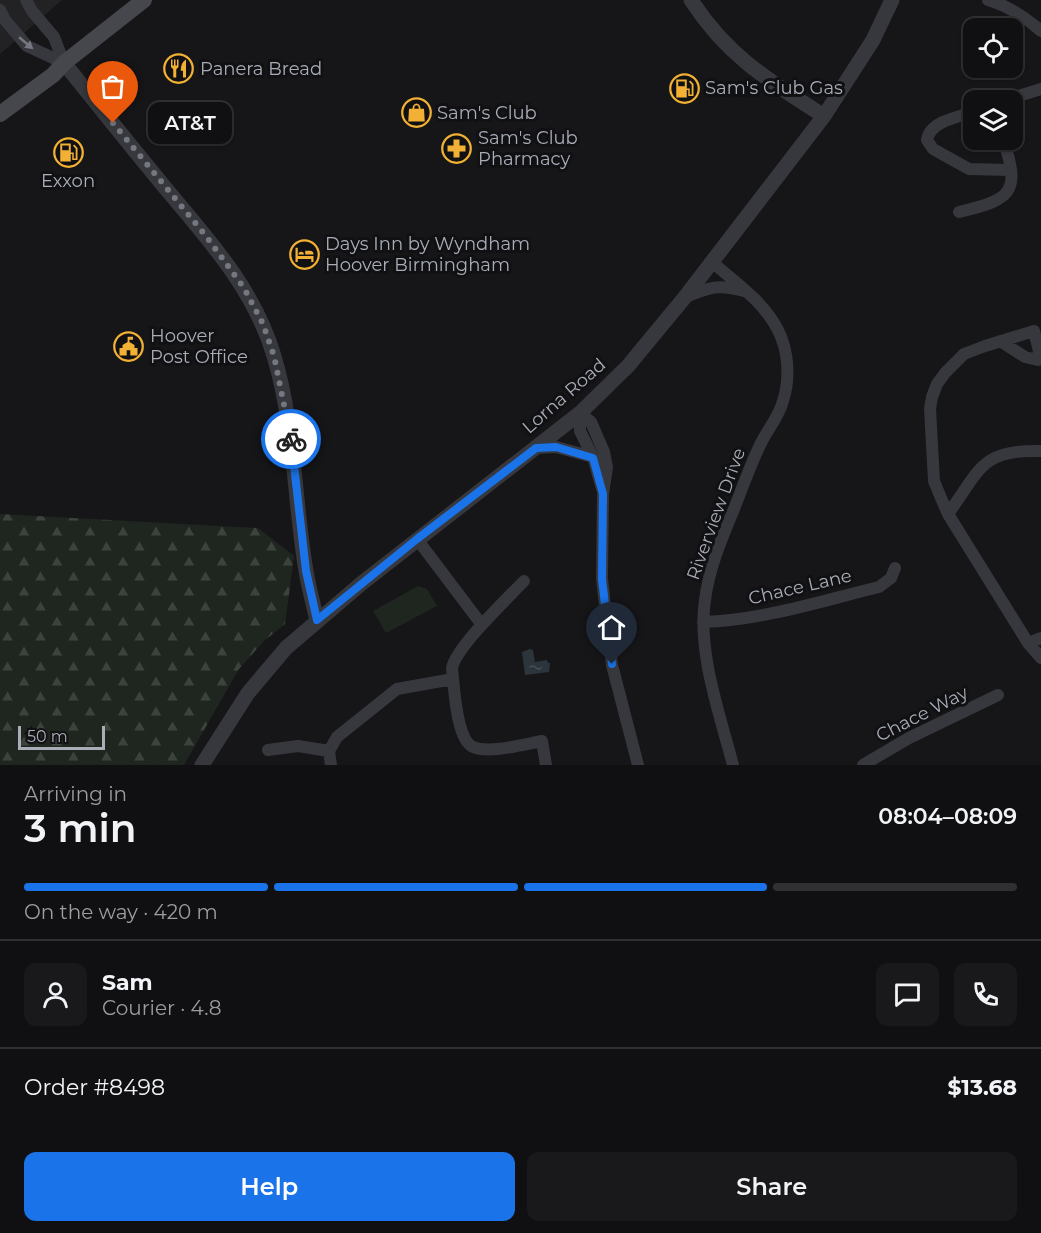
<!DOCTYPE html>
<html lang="en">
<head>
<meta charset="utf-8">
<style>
	body { margin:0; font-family:Montserrat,sans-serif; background:#19191b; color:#f1f3f6; height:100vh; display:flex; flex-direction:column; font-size:22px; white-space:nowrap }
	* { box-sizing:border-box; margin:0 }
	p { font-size:20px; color:#9c9d9f }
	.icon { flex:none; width:33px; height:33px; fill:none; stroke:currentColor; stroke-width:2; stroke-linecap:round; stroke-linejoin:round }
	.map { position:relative; height:765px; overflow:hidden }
	.details { display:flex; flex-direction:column; background:#101012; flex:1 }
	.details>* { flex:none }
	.tools { position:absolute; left:963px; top:18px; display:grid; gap:12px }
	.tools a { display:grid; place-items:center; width:60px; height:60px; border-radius:12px; background:#101012; box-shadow:0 2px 4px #0004,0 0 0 2px #303032; font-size:30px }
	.scale { position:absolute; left:18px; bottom:15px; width:87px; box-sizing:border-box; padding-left:6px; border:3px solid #a8adb8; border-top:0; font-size:16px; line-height:21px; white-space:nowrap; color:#a8adb8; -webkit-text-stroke:4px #111113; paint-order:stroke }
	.pin { position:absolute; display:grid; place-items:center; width:51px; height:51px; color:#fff; margin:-62px -26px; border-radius:50% 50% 50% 0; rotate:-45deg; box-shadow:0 0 6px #0007 }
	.pin .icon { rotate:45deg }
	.courier { position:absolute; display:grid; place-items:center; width:60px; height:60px; margin:-30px; border:4px solid #1a73e8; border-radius:50%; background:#fff; color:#222; box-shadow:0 2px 8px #0007 }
	.bubble { position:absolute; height:42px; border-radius:12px; background:#101012; box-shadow:0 2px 4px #0004,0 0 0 2px #303032; font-size:20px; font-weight:600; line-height:42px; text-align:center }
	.head em { font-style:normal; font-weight:600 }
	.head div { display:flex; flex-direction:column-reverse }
	.head { display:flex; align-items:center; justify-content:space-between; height:102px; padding:0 24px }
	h1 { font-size:39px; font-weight:600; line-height:45px }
	.bar { display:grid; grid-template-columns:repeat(4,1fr); gap:9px 6px; align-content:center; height:72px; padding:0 24px }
	.bar i { height:8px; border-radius:4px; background:#303032 }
	.bar .selected { background:#1a73e8 }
	.bar p { grid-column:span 4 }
	.line { display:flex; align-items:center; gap:15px; padding:0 24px; border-top:2px solid #303032 }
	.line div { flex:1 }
	.round { display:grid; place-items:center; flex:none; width:63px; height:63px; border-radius:12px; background:#19191b }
	.action { display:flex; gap:12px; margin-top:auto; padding:12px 24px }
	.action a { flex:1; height:69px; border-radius:12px; background:#1a73e8; color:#fff; font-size:24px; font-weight:600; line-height:69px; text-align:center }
	.action a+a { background:#19191b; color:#f1f3f6 }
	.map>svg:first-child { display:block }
	.built { fill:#222225 }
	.grass { fill:#1e261f }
	.forest { fill:url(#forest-firs) }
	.water { fill:url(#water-ripples) }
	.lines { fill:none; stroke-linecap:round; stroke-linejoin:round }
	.minor { stroke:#37383d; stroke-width:12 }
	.tertiary { stroke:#37383d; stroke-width:15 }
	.secondary { stroke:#45474d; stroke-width:16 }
	.oneway { fill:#757881 }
	.done { stroke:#757880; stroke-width:6; stroke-dasharray:0 10.8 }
	.route { stroke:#1a73e8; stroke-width:8 }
	.labels { text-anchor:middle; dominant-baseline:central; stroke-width:6; stroke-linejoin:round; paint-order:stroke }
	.poi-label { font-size:18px; fill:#a8adb8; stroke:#111113; text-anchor:start }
	.street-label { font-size:18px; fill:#a8adb8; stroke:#111113 }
</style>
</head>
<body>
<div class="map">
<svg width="1041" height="765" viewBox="0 0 1041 765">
	<defs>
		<pattern id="forest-firs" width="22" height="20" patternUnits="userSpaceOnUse" patternTransform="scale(1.5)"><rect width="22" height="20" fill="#1e261f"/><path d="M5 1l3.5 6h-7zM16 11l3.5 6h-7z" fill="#3c433d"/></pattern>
		<pattern id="water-ripples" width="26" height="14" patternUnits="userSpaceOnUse" patternTransform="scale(1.5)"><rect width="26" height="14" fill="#2c353c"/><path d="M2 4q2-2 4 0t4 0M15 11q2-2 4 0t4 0" fill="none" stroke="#485056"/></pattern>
	</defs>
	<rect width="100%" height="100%" fill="#161618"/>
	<path class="built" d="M0,0H62L0,54Z"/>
	<path class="grass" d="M418,586L427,589L437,606L386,633L373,611Z"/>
	<path class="forest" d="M0,514L258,528L294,556L285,624L264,641L239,669L184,765H0Z"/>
	<path class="water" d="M530,649L533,650L535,662L547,660L548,663H550L549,672L525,675L522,652Z"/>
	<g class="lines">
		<path class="minor" d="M26,0L32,11L54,37L64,63
			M988,0C1009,6 1025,17 1041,31
			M0,10L5,20L27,46L64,63
			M1006,100L1041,89
			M974,112C958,117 930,121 927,140L933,149L969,169L1010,170
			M959,212C1010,200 1022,193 1003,140
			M712,262C735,282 764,302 778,330C789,352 790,379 783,401C779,416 769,428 762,441C751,463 743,486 734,509C722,538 709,568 705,600C697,651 720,715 733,765
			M686,297C710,287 718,284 744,291
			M1000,341L1025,357L1038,360L1039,351L1034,331L985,346L964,354L945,373L937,384L932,397L930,409L934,481L941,498L948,514L1028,643L1041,658
			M580,413L591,422L604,452L607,467L603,494L602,579L612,665L638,765
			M580,413V431L593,457L602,489
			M536,448L556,447L593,457
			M948,514C980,470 981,449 1041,451
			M417,539L482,625
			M524,581C507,599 456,647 452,668C454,685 456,740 473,747C489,754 525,744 542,741L546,765
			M703,622C763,620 821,601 879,587L891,578L895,568
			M1028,643L1041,638
			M268,750L298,746L329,751L337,737L397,689L453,679
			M329,751L331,765
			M863,765L909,738L998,695"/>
		<path class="tertiary" d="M691,0C727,56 769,81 824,116
			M64,63C98,105 132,148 167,190C210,241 255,291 274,356C295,426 294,500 306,571C309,588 313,604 317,620
			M202,765L248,693L286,648L362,583L580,413L628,366L685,297L824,116L873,40L892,0"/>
		<path class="secondary" d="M0,114L53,75L64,63L144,0"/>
	</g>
	<defs><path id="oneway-solid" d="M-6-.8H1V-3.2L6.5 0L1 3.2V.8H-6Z" transform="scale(1.5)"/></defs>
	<use class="oneway" href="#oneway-solid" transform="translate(26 43) rotate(40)"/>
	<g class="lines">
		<path class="done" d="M113,123L206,236L244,288L263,324L274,356L291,439"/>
		<path class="route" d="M291,439L306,571L317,620L417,539L536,448L556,447L593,458L603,494L602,579L612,664"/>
	</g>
	<defs>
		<symbol id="restaurant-ring" viewBox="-11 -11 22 22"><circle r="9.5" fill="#111113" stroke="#f2b134" stroke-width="1.5"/><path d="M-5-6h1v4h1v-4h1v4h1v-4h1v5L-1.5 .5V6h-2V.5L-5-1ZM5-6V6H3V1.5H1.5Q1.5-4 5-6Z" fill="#f2b134"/></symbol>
		<symbol id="fuel-ring" viewBox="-11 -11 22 22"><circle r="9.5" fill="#111113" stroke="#f2b134" stroke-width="1.5"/><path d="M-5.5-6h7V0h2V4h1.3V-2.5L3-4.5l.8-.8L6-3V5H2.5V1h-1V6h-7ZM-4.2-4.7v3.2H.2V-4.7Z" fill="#f2b134"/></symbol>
		<symbol id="shop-ring" viewBox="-11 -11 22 22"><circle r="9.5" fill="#111113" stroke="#f2b134" stroke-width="1.5"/><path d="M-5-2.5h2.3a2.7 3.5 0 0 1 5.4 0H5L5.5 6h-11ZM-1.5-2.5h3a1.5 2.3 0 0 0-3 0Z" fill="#f2b134"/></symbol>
		<symbol id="pharmacy-ring" viewBox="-11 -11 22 22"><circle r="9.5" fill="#111113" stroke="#f2b134" stroke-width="1.5"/><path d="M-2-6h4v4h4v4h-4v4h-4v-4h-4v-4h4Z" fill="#f2b134"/></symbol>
		<symbol id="hotel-ring" viewBox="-11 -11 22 22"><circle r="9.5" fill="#111113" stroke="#f2b134" stroke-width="1.5"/><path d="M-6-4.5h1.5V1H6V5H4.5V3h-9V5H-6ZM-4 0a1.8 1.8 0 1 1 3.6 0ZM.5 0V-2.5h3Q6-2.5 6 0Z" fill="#f2b134"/></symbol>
		<symbol id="civic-ring" viewBox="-11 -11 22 22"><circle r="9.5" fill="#111113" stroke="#f2b134" stroke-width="1.5"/><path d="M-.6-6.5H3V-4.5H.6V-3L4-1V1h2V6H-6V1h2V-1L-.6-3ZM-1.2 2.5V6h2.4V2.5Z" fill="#f2b134"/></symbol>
	</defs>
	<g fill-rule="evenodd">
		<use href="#restaurant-ring" x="162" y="52" width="33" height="33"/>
		<use href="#fuel-ring" x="668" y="72" width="33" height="33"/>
		<use href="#shop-ring" x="400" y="96" width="33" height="33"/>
		<use href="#pharmacy-ring" x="440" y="132" width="33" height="33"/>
		<use href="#fuel-ring" x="52" y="136" width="33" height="33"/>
		<use href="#hotel-ring" x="288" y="238" width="33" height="33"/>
		<use href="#civic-ring" x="112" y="330" width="33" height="33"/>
	</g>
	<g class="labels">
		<g class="poi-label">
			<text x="200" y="69">Panera Bread</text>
			<text x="705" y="88">Sam's Club Gas</text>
			<text x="437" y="113">Sam's Club</text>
			<text x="478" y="138">Sam's Club<tspan x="478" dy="21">Pharmacy</tspan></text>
			<text x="68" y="181" text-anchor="middle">Exxon</text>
			<text x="325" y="244">Days Inn by Wyndham<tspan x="325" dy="21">Hoover Birmingham</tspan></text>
			<text x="150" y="336">Hoover<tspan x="150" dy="21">Post Office</tspan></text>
		</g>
		<g class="street-label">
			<text transform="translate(564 396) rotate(-41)">Lorna Road</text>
			<text transform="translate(716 514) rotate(-70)">Riverview Drive</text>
			<text transform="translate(800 587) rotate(-13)">Chace Lane</text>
			<text transform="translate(922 714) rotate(-27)">Chace Way</text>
		</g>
	</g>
</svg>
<div class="tools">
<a><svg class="icon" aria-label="locate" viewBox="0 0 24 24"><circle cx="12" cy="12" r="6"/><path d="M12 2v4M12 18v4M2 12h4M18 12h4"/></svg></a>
<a><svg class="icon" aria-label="layers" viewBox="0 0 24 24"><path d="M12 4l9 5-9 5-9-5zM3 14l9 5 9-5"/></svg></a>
</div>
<div class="scale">50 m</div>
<div class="pin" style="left:113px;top:123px;background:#ea580c"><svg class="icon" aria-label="bag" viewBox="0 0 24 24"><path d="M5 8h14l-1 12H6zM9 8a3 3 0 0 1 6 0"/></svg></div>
<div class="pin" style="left:612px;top:664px;background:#1f2937"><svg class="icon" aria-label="home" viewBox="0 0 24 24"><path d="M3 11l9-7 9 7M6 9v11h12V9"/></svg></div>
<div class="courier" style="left:291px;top:439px"><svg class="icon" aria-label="bike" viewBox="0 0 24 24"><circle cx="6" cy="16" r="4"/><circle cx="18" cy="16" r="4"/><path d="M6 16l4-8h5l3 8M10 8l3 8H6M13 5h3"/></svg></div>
<div class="bubble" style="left:148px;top:102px;width:84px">AT&amp;T</div>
</div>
<section class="details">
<div class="head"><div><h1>3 min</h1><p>Arriving in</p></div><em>08:04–08:09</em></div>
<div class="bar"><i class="selected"></i><i class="selected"></i><i class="selected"></i><i></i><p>On the way · 420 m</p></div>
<div class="line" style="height:108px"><a class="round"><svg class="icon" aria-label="person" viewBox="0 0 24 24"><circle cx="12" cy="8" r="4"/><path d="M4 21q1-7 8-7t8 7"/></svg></a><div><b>Sam</b><p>Courier · 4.8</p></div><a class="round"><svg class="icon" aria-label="chat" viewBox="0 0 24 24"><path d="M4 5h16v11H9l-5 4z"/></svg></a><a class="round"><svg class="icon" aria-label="phone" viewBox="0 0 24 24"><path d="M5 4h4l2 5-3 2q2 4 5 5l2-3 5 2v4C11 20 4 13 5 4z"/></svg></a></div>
<div class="line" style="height:78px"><div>Order #8498</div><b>$13.68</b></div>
<div class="action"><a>Help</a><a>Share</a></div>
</section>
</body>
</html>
